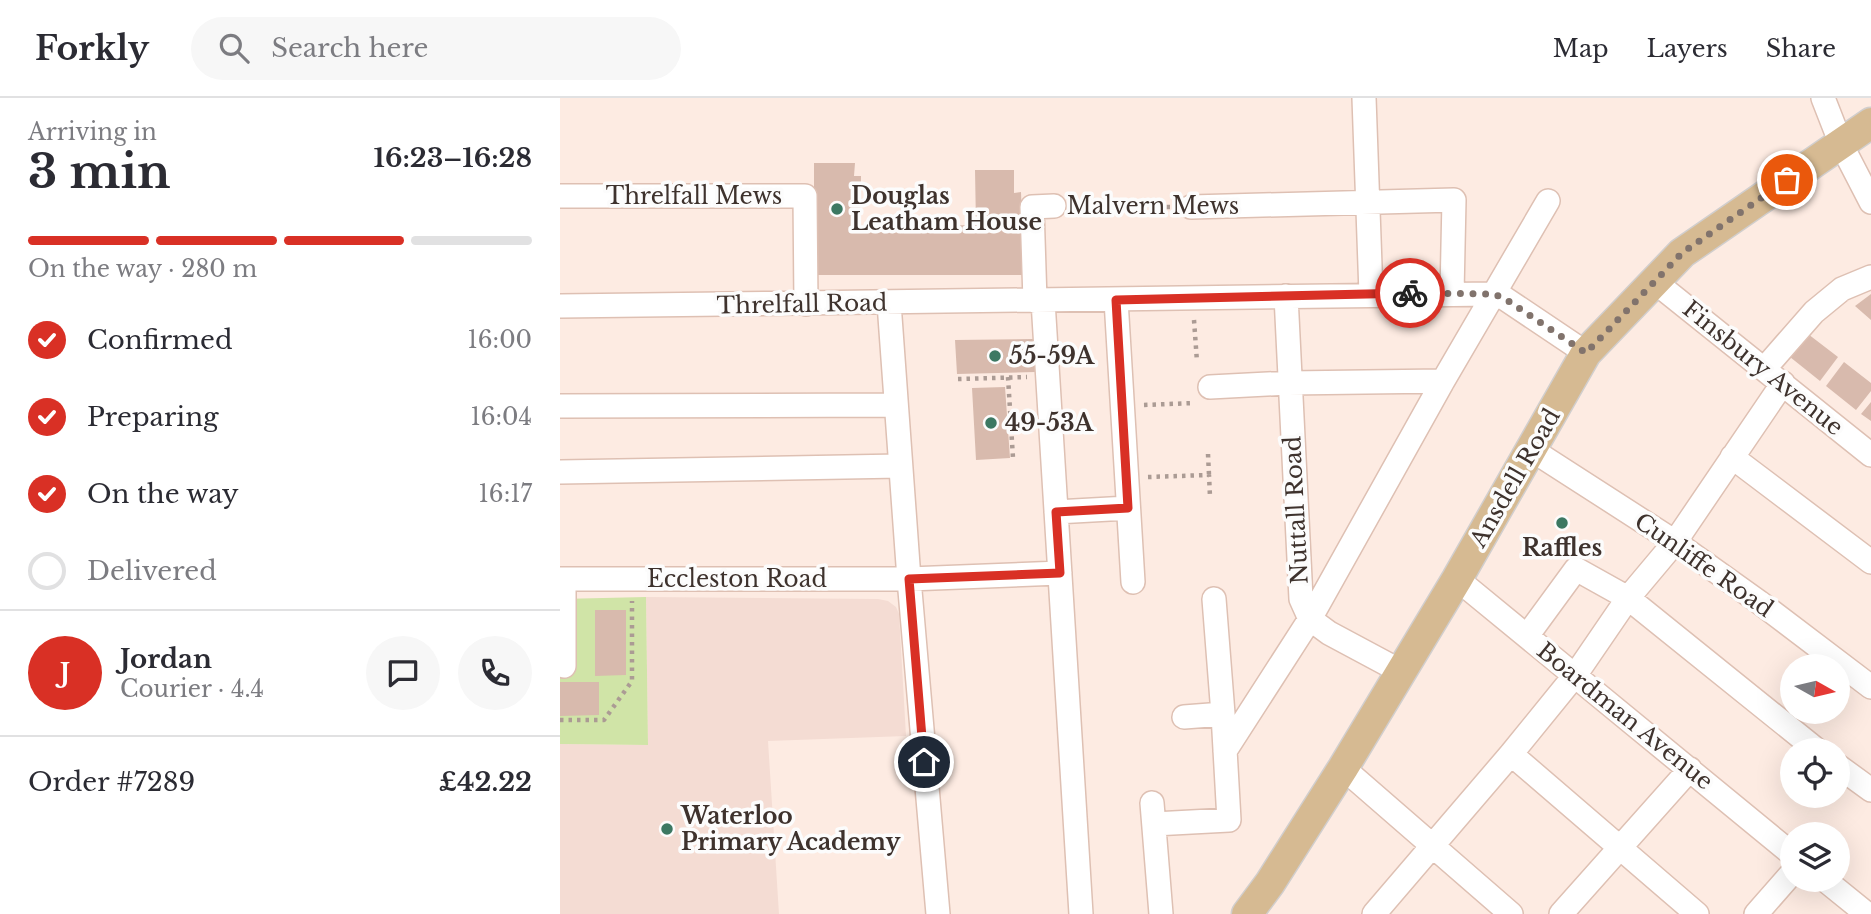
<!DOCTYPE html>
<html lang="en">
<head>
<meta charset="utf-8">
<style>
	body { margin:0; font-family:"Libre Baskerville",serif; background:#f7f7f7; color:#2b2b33; height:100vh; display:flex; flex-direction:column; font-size:26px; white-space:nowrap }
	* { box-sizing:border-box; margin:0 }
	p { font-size:23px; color:#7c7c81 }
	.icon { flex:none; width:38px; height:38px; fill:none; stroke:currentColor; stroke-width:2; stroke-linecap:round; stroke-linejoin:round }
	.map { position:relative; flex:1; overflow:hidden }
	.panel { display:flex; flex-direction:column; background:#fff; width:560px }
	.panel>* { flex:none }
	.needle { width:46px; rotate:98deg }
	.controls { position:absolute; left:1220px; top:556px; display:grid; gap:14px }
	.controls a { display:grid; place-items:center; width:70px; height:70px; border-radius:50%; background:#fff; box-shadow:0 7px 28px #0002; font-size:35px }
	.pin { position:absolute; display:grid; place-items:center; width:60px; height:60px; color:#fff; margin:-30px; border:4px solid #fff; border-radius:50%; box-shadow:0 2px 7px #0007 }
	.courier { position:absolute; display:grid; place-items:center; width:70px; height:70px; margin:-35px; border:5px solid #d93025; border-radius:50%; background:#fff; color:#222; box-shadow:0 2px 9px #0007 }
	.summary em { font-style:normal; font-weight:800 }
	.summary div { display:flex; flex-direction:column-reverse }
	.summary { display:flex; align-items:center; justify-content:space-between; height:119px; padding:0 28px }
	h1 { font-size:46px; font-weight:800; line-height:52px }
	.bar { display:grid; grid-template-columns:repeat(4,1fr); gap:10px 7px; align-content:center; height:84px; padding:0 28px }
	.bar i { height:9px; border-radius:5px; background:#e1e1e2 }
	.bar .selected { background:#d93025 }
	.bar p { grid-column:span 4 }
	.line { display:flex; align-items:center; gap:18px; padding:0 28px; border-top:2px solid #e1e1e2 }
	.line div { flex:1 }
	.round { display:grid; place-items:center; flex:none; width:74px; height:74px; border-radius:37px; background:#f7f7f7 }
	ol { padding:0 28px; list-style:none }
	li { display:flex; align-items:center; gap:21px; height:77px }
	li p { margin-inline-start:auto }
	li .icon { padding:7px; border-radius:50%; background:#d93025; color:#fff; stroke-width:4 }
	li:last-child { color:#7c7c81 }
	li i { width:38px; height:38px; border:4px solid #e1e1e2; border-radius:50% }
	header { display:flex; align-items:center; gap:42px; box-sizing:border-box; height:98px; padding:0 35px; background:#fff; border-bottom:2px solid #e1e1e2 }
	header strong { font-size:33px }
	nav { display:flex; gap:38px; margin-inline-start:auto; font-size:24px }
	.search { width:490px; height:63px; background:#f7f7f7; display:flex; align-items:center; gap:18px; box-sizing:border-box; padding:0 24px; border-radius:38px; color:#7c7c81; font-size:26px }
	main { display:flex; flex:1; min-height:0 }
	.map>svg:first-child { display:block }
	.education { fill:#f4dcd3 }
	.green { fill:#d0e4a7 }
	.building { fill:#d8baad }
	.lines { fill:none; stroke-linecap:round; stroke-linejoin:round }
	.minor-casing { stroke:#dec0b3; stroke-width:26 }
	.major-casing { stroke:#d1cecd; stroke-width:33 }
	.path { stroke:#ab9b94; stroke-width:4.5; stroke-dasharray:3.5 5; stroke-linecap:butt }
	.minor { stroke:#fff; stroke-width:23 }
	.major { stroke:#d6ba92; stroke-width:30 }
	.done { stroke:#81736c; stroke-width:7; stroke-dasharray:0 12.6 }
	.route { stroke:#d93025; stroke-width:9 }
	.poi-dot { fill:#3c7862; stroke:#fcfcfc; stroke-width:2.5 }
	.labels { text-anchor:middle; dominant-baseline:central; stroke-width:7; stroke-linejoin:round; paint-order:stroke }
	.street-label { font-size:23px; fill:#3e322d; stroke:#fcfcfc }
	.poi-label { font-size:23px; font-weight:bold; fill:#3e322d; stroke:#fcfcfc; text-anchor:start }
</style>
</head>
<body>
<header>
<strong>Forkly</strong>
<div class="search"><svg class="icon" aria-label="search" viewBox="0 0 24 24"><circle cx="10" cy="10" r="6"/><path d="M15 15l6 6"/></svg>Search here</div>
<nav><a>Map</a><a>Layers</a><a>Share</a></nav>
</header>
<main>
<section class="panel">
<div class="summary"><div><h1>3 min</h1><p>Arriving in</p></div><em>16:23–16:28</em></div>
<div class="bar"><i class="selected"></i><i class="selected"></i><i class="selected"></i><i></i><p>On the way · 280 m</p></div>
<ol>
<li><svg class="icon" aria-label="check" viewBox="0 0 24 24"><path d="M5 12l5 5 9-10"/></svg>Confirmed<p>16:00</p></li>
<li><svg class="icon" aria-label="check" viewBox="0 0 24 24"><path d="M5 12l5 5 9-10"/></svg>Preparing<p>16:04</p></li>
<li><svg class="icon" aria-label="check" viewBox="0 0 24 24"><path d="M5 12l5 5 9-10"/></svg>On the way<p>16:17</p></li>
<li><i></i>Delivered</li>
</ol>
<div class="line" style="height:126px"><b class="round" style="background:#d93025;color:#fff">J</b><div><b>Jordan</b><p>Courier · 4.4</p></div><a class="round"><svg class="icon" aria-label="chat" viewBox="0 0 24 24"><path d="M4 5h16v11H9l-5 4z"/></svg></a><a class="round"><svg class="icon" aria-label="phone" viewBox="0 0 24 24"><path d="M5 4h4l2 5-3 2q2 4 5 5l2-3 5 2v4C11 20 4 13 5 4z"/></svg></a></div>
<div class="line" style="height:91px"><div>Order #7289</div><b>£42.22</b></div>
</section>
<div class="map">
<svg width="1311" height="816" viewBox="0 0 1311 816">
	<rect width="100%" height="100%" fill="#fdebe2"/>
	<path class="education" d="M86,499L318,501L328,503L336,509L339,516L346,638L208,643L219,816H0V646L88,647Z"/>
	<path class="green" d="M86,499L88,647L0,646V501Z"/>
	<path class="building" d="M254,65H295L294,78H301L300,129L416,127L415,72H454V95L461,94L464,177H254Z
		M1311,196V222L1295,208Z
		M1248,236L1278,259L1260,283L1230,259Z
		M474,241L475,274L397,276L395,242Z
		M1284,264L1311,285V293L1296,312L1266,288Z
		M445,289L450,360L416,362L412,290Z
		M1311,304V323L1301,316Z
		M35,512H66V577L35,578Z
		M0,584H39V617L0,618Z"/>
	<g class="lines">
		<defs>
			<path id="minor" d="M804,0L811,196
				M1263,0L1281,46L1311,104
				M0,98H245L246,206
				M631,109L894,102L892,195
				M1095,184L1311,357
				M726,198L741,501L750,521L769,535L840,573
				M556,202L573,484
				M475,203L472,109L494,108
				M483,203L521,816
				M329,205L349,481L500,475
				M0,208L933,196L944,200L1026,255
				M1205,270L1254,214L1282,191L1311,179
				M650,289L728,285L883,283
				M0,308L336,307
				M972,352L1115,444L1199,504L1311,589
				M1172,359L1311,464
				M0,374L340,368
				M496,414L568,410
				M0,481H349L378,816
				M4,481V568
				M897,481L1232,756
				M654,501L663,616
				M967,538L1016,471L1068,500L1258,653
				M665,653L750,521L883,283L988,103
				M951,656L1137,816
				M1278,668L1311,692
				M783,670L951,816
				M592,705L601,816
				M594,726L669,722L663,616L624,619
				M1265,782L1307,816
				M814,816L951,656L1016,576L1068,500L1115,444L1223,285
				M1001,816L1130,671
				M1196,816L1232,775"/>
			<path id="major" d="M687,816L710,785L783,670L897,481L1026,255L1122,155L1311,25"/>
		</defs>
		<use href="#minor" class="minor-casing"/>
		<use href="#major" class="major-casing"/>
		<path class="path" d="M513,108L610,109
			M634,222L637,264
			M448,279L453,360
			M398,281L467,279
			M584,307L634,305
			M648,356L649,377
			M588,379L649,377L650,399
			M0,622H44L72,583V503"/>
		<use href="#minor" class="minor"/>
		<use href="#major" class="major"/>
	</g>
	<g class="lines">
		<path class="done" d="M850,195L933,196L944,200L1026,255L1122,155L1227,82"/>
		<path class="route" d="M364,664L349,481L500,475L496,414L568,410L556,202L850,195"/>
	</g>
	<g class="poi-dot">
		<circle cx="277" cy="111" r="7"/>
		<circle cx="435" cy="258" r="7"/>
		<circle cx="431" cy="325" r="7"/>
		<circle cx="1002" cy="425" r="7"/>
		<circle cx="107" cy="731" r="7"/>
	</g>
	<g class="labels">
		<g class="street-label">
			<text x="134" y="98">Threlfall Mews</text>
			<text x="593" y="108">Malvern Mews</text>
			<text transform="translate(242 206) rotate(-1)">Threlfall Road</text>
			<text transform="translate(1203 270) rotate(39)">Finsbury Avenue</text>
			<text transform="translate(955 380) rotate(-60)">Ansdell Road</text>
			<text transform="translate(736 412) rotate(-93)">Nuttall Road</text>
			<text transform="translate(1144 467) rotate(35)">Cunliffe Road</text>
			<text x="177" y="481">Eccleston Road</text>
			<text transform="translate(1065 618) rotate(39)">Boardman Avenue</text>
		</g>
		<g class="poi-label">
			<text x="291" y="98">Douglas<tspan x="291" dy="26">Leatham House</tspan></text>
			<text x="449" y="258">55-59A</text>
			<text x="445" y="325">49-53A</text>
			<text x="1002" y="450" text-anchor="middle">Raffles</text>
			<text x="121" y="718">Waterloo<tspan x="121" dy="26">Primary Academy</tspan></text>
		</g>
	</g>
</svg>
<div class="controls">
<a><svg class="needle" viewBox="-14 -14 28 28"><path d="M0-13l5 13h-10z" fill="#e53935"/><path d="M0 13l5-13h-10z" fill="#7c7c81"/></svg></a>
<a><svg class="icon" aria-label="locate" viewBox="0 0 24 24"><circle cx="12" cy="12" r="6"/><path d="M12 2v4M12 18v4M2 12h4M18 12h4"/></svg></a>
<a><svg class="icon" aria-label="layers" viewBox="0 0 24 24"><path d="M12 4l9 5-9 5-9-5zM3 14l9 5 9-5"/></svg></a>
</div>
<div class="pin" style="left:1227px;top:82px;background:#ea580c"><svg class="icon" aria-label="bag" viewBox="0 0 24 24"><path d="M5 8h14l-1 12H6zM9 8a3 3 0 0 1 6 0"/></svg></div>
<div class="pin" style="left:364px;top:664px;background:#1f2937"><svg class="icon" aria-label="home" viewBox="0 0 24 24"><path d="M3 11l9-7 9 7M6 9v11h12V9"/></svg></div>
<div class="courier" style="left:850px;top:195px"><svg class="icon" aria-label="bike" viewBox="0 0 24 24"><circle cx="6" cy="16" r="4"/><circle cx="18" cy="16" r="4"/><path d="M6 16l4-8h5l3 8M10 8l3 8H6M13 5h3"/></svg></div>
</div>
</main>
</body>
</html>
